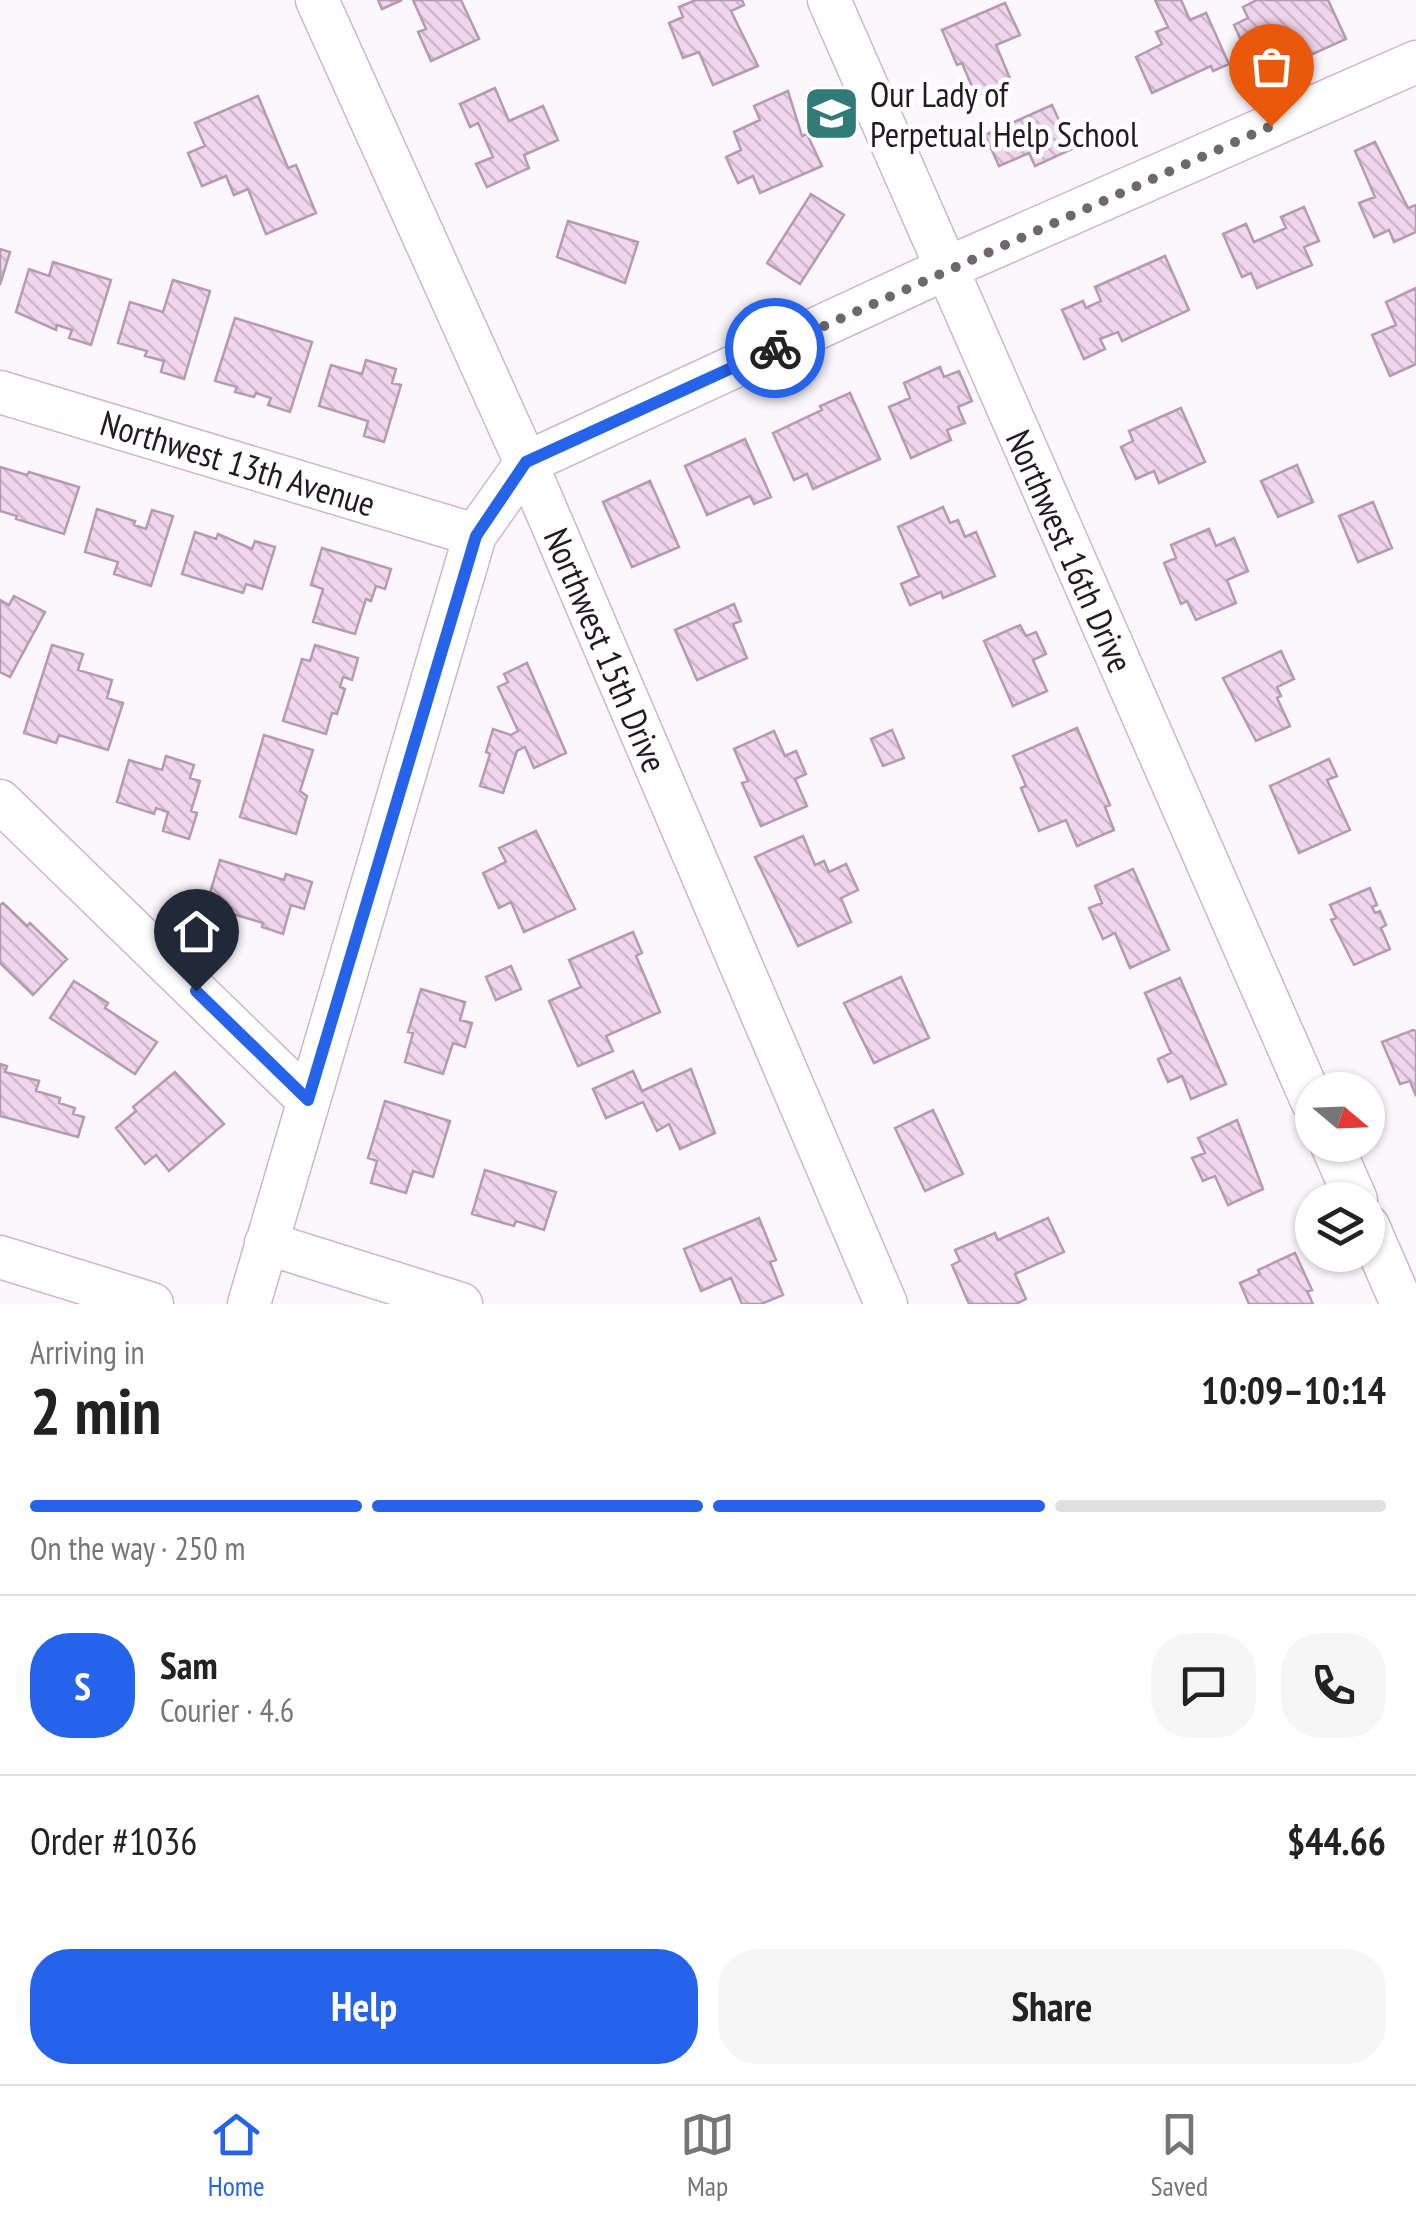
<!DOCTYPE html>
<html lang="en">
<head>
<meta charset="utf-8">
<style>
	body { margin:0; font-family:"PT Sans Narrow",sans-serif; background:#f6f6f6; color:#222; height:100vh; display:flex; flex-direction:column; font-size:38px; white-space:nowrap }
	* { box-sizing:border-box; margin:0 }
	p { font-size:32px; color:#767676 }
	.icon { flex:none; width:55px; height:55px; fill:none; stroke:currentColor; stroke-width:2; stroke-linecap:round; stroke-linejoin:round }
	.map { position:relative; height:1304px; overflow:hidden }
	.sheet { display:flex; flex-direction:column; background:#fff; flex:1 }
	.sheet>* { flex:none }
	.needle { width:65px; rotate:109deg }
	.fabs { position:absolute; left:1295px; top:1072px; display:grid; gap:20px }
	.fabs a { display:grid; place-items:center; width:90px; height:90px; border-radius:50%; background:#fff; box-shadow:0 2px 8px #0004; font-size:50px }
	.pin { position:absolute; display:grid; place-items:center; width:85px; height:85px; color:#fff; margin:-102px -42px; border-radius:50% 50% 50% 0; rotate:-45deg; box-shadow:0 0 10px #0007 }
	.pin .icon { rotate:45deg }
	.courier { position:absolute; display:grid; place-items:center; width:100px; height:100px; margin:-50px; border:8px solid #2563eb; border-radius:50%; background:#fff; color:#222; box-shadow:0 2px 12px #0007 }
	.head em { font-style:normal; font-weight:800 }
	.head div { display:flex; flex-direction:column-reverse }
	.head { display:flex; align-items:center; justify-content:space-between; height:170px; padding:0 30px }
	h1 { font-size:65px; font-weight:800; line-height:75px }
	.bar { display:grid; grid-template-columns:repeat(4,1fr); gap:15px 10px; align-content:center; height:120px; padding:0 30px }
	.bar i { height:12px; border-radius:8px; background:#e0e0e0 }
	.bar .on { background:#2563eb }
	.bar p { grid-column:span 4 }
	.line { display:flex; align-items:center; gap:25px; padding:0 30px; border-top:2px solid #e0e0e0 }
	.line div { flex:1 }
	.round { display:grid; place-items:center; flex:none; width:105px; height:105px; border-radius:40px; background:#f6f6f6 }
	.button { display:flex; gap:20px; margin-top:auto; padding:20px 30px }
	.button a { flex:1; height:115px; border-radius:40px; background:#2563eb; color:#fff; font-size:40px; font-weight:800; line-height:115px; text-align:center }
	.button a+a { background:#f6f6f6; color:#222 }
	.tabs { display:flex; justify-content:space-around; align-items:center; height:140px; border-top:2px solid #e0e0e0; background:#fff; font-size:28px; color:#767676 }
	.tabs a { display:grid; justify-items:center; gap:5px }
	.tabs .on { color:#2563eb }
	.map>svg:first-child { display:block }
	.building { fill:url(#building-back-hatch); stroke:#b49bb1; stroke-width:2.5 }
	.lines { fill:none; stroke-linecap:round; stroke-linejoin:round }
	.minor-casing { stroke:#cfb6cc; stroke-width:45 }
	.minor { stroke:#fff; stroke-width:42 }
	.done { stroke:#6f676e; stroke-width:10; stroke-dasharray:0 18 }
	.route { stroke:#2563eb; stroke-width:12 }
	.labels { text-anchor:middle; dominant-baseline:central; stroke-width:9; stroke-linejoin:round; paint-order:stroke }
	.poi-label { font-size:35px; fill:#231922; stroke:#fff; text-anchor:start }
	.street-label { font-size:35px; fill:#231922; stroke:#fff }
</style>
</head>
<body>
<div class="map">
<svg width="1416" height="1304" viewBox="0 0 1416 1304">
	<defs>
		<pattern id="building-back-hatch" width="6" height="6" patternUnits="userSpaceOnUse" patternTransform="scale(2.5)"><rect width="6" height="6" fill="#f0d6ed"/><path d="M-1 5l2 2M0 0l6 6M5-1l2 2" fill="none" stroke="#ceb7cb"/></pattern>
	</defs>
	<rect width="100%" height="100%" fill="#fcf7fc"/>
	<path class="building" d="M378,0H402L382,9Z
		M413,0H461L479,39L431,61L418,32L426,29Z
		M696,0H742L744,5L731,11L758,66L713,85L699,52L683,58L669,23L683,17L679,7Z
		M1155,0H1181L1190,20L1206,13L1229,64L1213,71L1211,66L1152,93L1136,57L1162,44L1156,32L1168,27Z
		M1257,0H1328L1346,39L1284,67L1278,54L1253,66L1234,25L1248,18L1243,7Z
		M1005,3L1020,35L996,45L1011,81L976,96L962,63L957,65L942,30Z
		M495,88L509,121L543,106L558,140L524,155L529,168L487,187L476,164L493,157L478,123L470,127L460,104Z
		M788,91L802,136L807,134L822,166L760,193L753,176L738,183L726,157L741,150L734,132L760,120L754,106Z
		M258,96L288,168L296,165L316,213L266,234L248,189L234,195L226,176L202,186L188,153L205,146L195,123Z
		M1052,105L1072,149L1035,166L1029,153L999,166L985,135Z
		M1375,142L1408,208L1416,205V232L1394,242L1389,230L1374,237L1359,203L1375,197L1355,151Z
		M811,194L844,215L800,284L767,263Z
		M1304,207L1319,241L1304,247L1312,265L1257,288L1251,273L1242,277L1223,234L1246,224L1254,242L1286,228L1281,217Z
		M568,221L638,242L625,283L557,257Z
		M0,249L10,252L0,285Z
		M1165,256L1189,310L1122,341L1118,332L1100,339L1105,349L1084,359L1062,310L1083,301L1086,308L1101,301L1095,287Z
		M53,262L111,280L91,345L69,338L72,330L57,325L56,330L16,312L29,269L49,276Z
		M173,280L210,291L184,379L161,372L164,361L145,356L147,351L118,343L130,302L163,312Z
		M1416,288V364L1390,376L1372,335L1396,325L1386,302Z
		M235,318L312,342L290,412L268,405L271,398L256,393L254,397L235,392L237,387L215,381Z
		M366,360L396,369L392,383L401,385L384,442L364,436L368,421L319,406L331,365L362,374Z
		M940,367L944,377L959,371L972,401L958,407L965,423L947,430L951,440L911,458L889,407L910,398L904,383Z
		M850,393L880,459L813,489L807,474L794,480L773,433L822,410L820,406Z
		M1181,408L1205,462L1159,483L1154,471L1136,479L1121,447L1133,441L1129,431Z
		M745,439L771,497L754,504L750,496L707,515L685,466Z
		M1297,465L1313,502L1278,517L1261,481Z
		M0,467L27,475L29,472L79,487L64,534L16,519L17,516L0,511Z
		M650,481L679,547L632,567L603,502Z
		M1373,502L1392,548L1358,562L1339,516Z
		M943,507L950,523L958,520L965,537L976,532L995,576L943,598L941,592L910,605L901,584L919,576L898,527Z
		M97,509L135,521L134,525L146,529L152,510L173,516L151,586L114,574L118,562L85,552Z
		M1209,529L1216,546L1234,538L1248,571L1227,580L1236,603L1196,620L1187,601L1181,604L1164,563L1176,558L1171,545Z
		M195,532L216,539L218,534L252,549L255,541L275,547L262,589L246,584L243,593L182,574Z
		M322,548L391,569L385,589L376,586L371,601L366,599L355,634L313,622L323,589L311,585Z
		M14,596L45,612L10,677L0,672V600L9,605Z
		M734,604L741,621L733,624L747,658L697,680L675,630Z
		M1020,625L1026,636L1036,632L1046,654L1033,660L1047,691L1013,706L984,641Z
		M52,645L83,654L78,670L112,680L107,698L123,703L108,750L59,735L56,743L24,733Z
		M315,645L358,658L352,680L343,677L340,687L345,689L337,714L332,713L326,734L283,721L302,659L310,661Z
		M1281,651L1294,679L1277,687L1281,696L1277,698L1290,726L1256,741L1223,678Z
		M527,663L566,753L534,768L525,747L517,751L503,793L480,786L490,754L486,752L493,729L511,735L518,731L498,687L508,682L504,674Z
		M1077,728L1110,805L1105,807L1114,830L1077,846L1066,820L1039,831L1021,788L1026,786L1013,756Z
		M892,730L904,758L883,766L871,739Z
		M774,731L785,756L796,751L806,774L795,779L807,806L761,826L742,783L748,781L734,749Z
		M264,735L313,750L300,791L307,796L296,834L240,817Z
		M166,756L194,765L190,778L200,781L191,811L197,813L189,839L163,831L168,812L156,808L154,814L117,802L129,760L162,770Z
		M1329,759L1337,776L1327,780L1350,830L1299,853L1270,786Z
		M536,831L575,909L524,932L511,902L499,908L483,873L506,862L499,848Z
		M803,836L815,865L824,861L829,872L846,864L858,890L841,898L851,922L798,946L755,857Z
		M220,860L284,880L286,874L312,882L304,909L291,905L283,934L262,927L263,923L206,906Z
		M1133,869L1169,950L1130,968L1115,933L1103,939L1089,908L1102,903L1095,886Z
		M1370,888L1377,905L1372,907L1375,913L1380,911L1386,925L1381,928L1390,949L1354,965L1331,920L1336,918L1330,905Z
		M3,903L27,926L30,923L67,959L33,995L0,963V905Z
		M633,932L642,953L636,956L660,1012L606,1036L613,1051L578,1066L549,1001L581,987L569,960Z
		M511,966L521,989L496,1000L486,977Z
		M901,977L929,1038L874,1063L844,1003Z
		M1180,978L1226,1084L1191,1099L1182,1076L1168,1082L1158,1059L1171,1053L1145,993Z
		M74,981L108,1003L105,1008L157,1042L135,1074L50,1018Z
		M421,989L465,1002L460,1020L472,1023L465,1047L453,1043L443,1074L405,1062L413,1033L408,1032Z
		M1413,1030L1416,1031V1096L1410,1081L1400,1084L1382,1042Z
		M0,1064L7,1066L5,1072L39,1081L36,1091L60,1098L59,1103L75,1108L73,1114L84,1117L78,1137L0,1116Z
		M691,1069L715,1133L680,1149L669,1124L657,1131L643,1102L606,1118L593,1089L633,1071L642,1091Z
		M175,1072L224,1124L169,1171L156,1155L145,1164L116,1128L136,1111L133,1107Z
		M385,1101L450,1121L433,1177L413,1171L406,1193L371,1183L377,1161L368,1158Z
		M933,1110L963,1174L925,1191L895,1128Z
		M1237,1120L1263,1189L1228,1205L1215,1176L1203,1181L1192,1158L1205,1153L1198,1138Z
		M485,1170L556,1192L544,1230L516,1221L514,1226L472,1214Z
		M759,1218L776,1260L770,1262L783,1295L761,1304H742L731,1278L701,1291L684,1249Z
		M1048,1218L1064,1252L1015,1274L1026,1299L1016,1304H969L952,1265L960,1261L955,1250L995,1233L998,1240Z
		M1295,1253L1312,1290L1307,1291L1313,1304H1249L1240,1283L1260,1274L1258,1270Z"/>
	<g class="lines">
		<defs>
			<path id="minor" d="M317,0L526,463L886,1304
				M829,0L1312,1101
				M0,392L475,535
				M0,801L308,1100
				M1332,1145L1356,1200
				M1368,1226L1402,1304
				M266,1243L461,1304
				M0,1257L152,1304
				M249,1304L475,535L526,463L945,269L1416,62"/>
		</defs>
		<use href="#minor" class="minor-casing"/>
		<use href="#minor" class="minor"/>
	</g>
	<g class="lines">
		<path class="done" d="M775,348L1271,126"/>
		<path class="route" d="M196,991L308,1100L476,536L526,462L775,348"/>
	</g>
	<defs>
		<symbol id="school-square" viewBox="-11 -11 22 22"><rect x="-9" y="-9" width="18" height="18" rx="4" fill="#317a78" stroke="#fff"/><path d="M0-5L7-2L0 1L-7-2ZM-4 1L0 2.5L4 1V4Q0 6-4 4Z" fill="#fff"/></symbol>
	</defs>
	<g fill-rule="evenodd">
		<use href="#school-square" x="800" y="82" width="63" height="63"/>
	</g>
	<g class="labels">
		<g class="poi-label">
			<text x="870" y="94">Our Lady of<tspan x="870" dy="40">Perpetual Help School</tspan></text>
		</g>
		<g class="street-label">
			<text transform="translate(238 463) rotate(17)">Northwest 13th Avenue</text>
			<text transform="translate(1070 551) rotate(66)">Northwest 16th Drive</text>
			<text transform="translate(606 650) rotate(67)">Northwest 15th Drive</text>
		</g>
	</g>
</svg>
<div class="fabs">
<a><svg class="needle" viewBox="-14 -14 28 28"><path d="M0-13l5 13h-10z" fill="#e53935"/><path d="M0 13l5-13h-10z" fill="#767676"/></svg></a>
<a><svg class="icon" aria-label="layers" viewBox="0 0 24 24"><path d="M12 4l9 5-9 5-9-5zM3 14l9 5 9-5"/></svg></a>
</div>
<div class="pin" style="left:1271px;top:126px;background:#ea580c"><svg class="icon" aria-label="bag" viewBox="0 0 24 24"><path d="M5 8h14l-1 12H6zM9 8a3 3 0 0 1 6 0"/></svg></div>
<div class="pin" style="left:196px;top:991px;background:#1f2937"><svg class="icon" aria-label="home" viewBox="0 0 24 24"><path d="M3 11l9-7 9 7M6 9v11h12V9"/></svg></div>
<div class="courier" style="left:775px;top:348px"><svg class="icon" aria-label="bike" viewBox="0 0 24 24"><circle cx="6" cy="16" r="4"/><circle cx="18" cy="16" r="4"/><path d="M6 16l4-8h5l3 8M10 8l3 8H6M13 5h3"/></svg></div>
</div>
<section class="sheet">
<div class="head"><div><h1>2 min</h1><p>Arriving in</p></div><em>10:09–10:14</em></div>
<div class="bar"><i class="on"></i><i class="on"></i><i class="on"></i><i></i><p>On the way · 250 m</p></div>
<div class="line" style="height:180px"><b class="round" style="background:#2563eb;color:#fff">S</b><div><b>Sam</b><p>Courier · 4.6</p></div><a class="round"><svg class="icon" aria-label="chat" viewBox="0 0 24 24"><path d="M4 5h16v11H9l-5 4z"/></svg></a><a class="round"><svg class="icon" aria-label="phone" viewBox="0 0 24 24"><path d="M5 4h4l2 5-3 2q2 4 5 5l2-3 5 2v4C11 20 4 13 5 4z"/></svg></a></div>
<div class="line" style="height:130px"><div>Order #1036</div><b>$44.66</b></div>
<div class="button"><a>Help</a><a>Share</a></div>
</section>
<nav class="tabs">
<a class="on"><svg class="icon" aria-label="home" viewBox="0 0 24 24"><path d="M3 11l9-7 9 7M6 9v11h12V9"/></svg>Home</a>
<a><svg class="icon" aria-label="map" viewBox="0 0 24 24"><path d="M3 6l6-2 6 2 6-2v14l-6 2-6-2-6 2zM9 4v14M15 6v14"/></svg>Map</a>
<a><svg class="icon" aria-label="saved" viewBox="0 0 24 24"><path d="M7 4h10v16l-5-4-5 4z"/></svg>Saved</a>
</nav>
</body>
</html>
